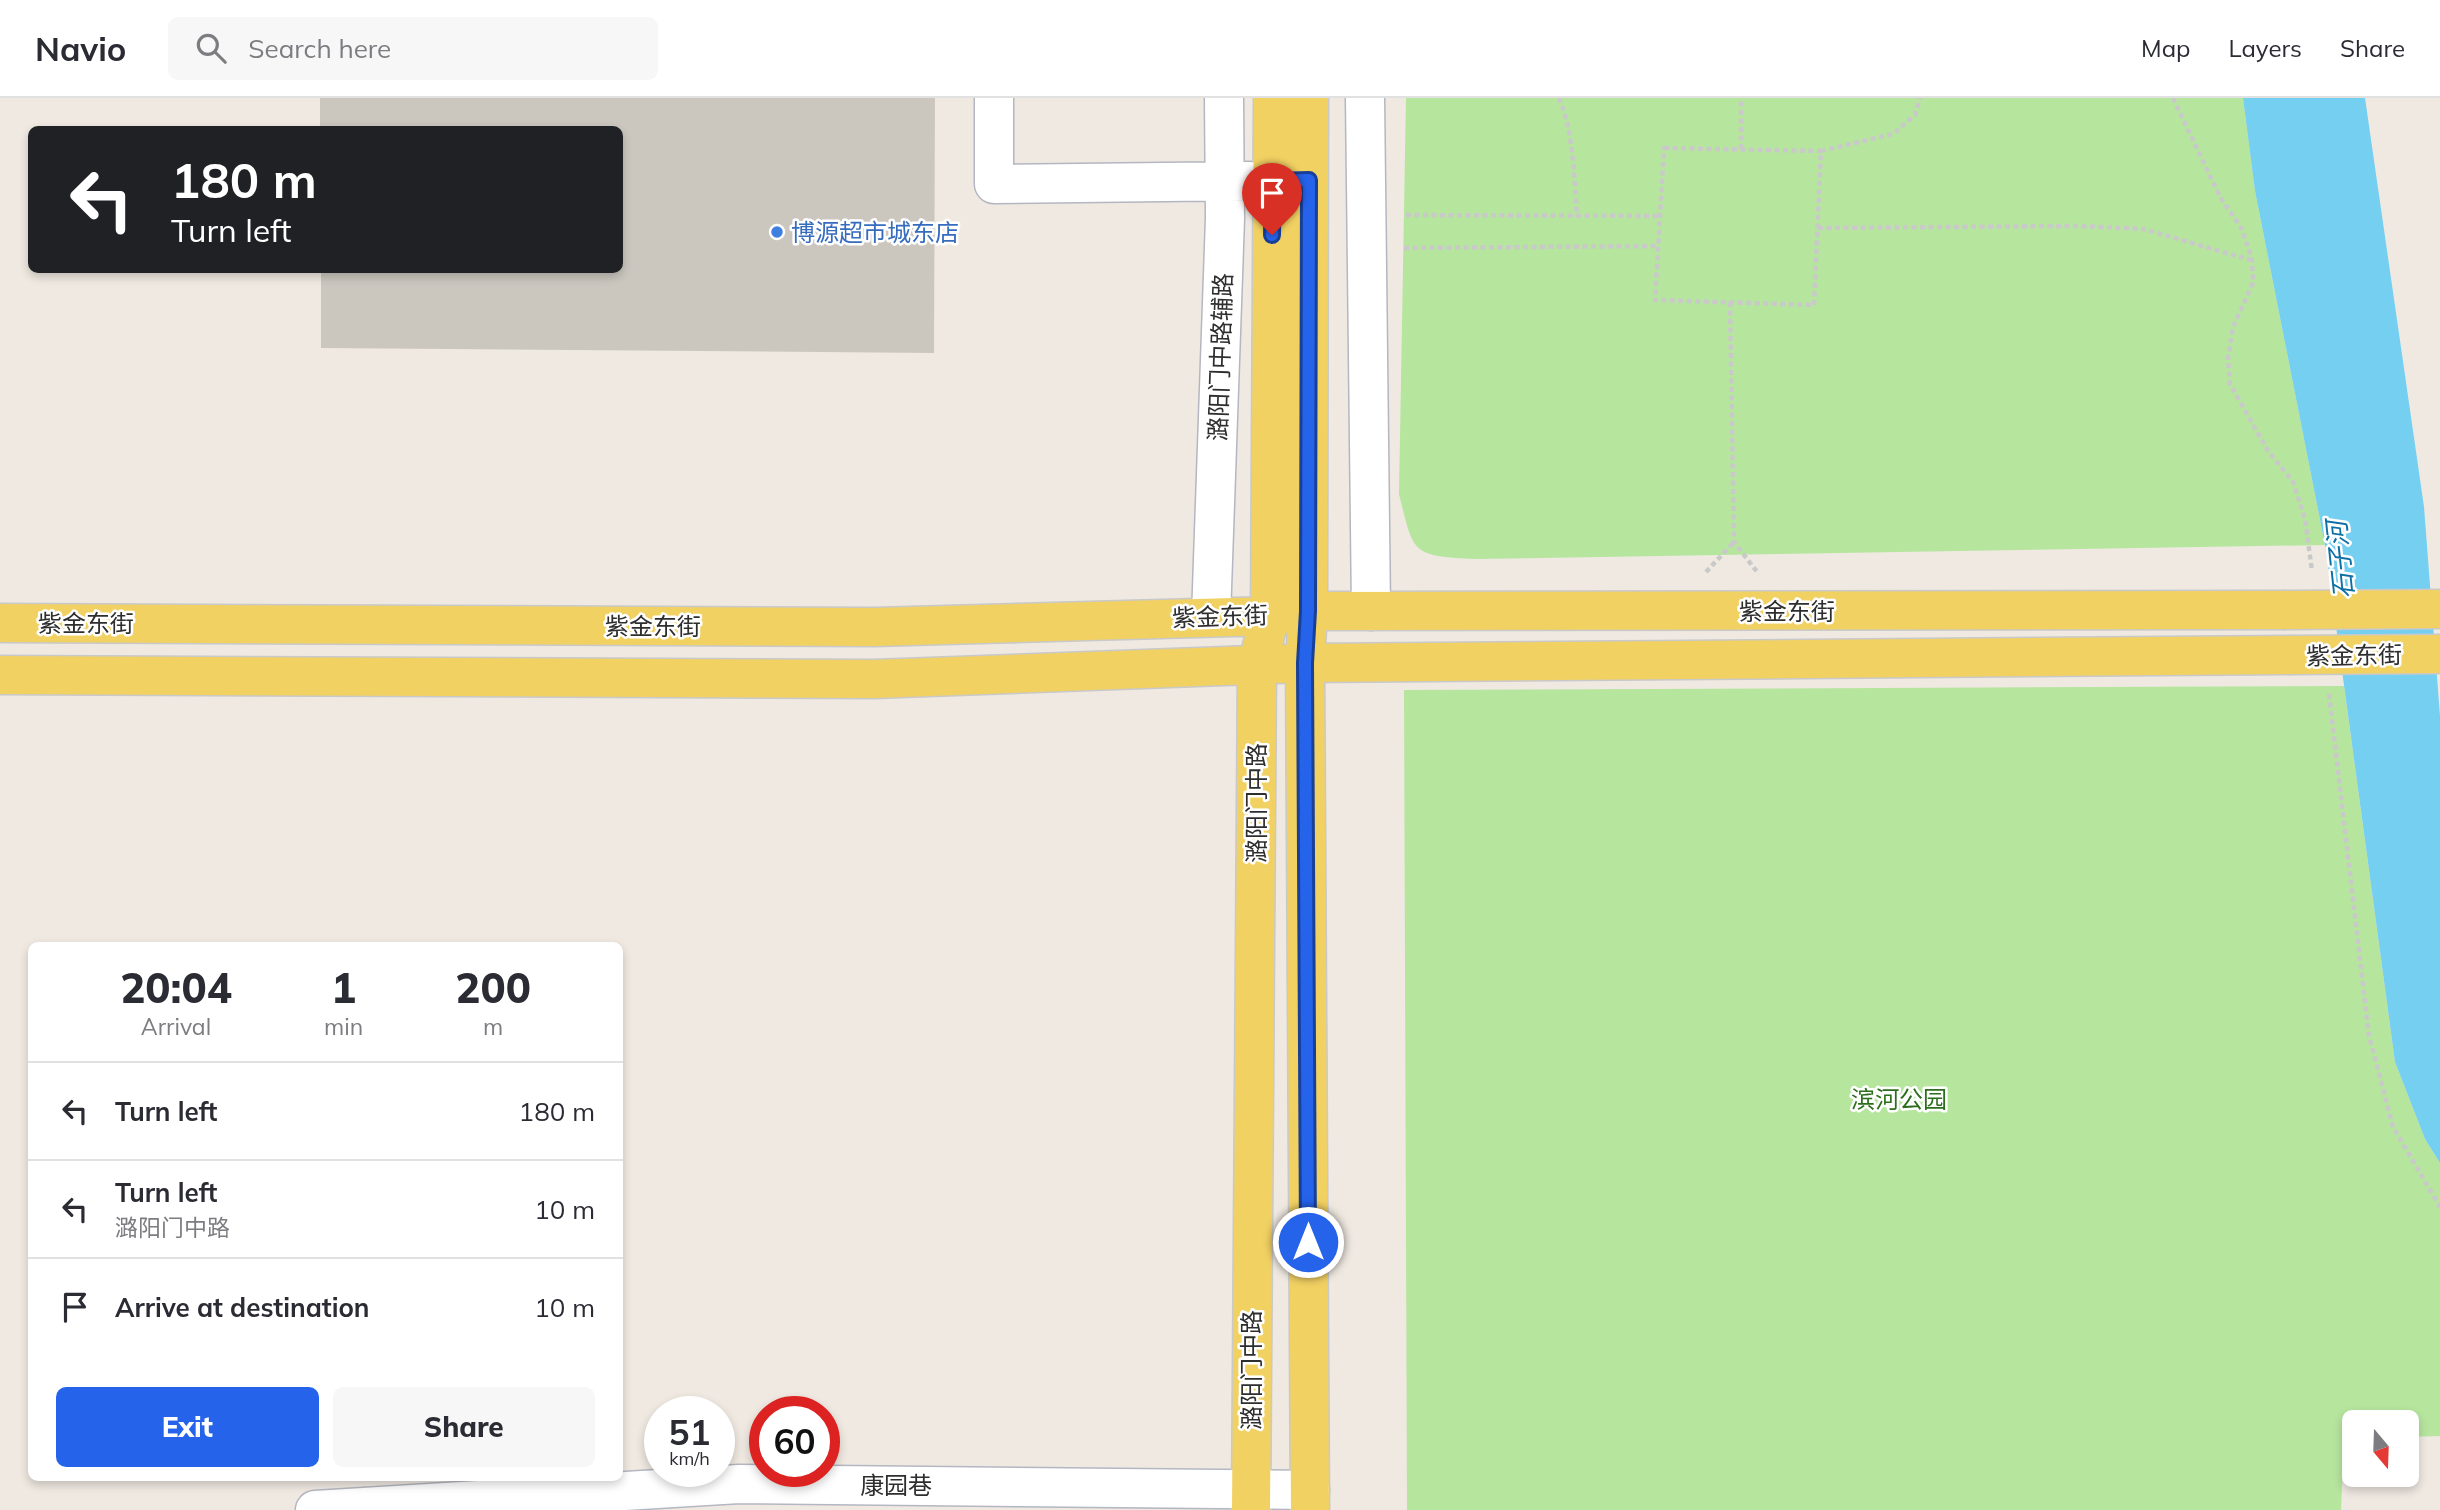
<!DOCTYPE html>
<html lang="en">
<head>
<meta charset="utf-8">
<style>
	body { margin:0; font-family:Mulish,"Noto Sans SC",sans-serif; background:#f7f7f7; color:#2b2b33; height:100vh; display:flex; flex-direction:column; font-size:26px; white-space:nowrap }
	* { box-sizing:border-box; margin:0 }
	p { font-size:23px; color:#7c7c81 }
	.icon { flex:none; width:38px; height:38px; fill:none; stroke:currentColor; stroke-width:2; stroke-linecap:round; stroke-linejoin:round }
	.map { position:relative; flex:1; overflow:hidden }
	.sheet { position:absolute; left:28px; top:844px; width:595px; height:539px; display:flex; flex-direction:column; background:#fff; border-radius:10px; box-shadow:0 4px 10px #0003 }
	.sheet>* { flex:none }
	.guide { position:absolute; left:28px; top:28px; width:595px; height:147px; border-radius:10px; box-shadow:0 4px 10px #0003; background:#202124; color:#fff; overflow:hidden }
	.needle { width:46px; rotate:161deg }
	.buttons { position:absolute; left:2342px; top:1312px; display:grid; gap:14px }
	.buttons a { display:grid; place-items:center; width:77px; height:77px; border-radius:10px; background:#fff; box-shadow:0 4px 10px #0003; font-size:35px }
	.speed { position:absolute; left:644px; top:1298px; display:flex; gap:14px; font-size:35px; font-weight:700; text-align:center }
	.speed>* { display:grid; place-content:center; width:91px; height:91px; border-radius:50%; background:#fff; box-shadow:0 4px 10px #0003; line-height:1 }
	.speed small { font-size:18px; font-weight:400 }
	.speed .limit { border:10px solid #d22; background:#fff; color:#111 }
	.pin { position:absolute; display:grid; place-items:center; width:60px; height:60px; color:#fff; margin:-72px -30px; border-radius:50% 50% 50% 0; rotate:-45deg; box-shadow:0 0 7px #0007 }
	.pin .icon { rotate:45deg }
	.me { position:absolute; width:77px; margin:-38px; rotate:0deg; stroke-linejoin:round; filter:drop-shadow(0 0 5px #0008) }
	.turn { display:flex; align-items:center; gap:24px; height:147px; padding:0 28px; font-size:32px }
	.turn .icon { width:91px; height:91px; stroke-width:2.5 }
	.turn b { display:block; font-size:49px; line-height:60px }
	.eta { display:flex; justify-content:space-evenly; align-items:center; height:119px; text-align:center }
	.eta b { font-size:42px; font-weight:800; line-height:49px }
	.button { display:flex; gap:14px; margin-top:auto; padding:14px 28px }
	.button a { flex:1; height:80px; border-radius:10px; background:#2563eb; color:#fff; font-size:28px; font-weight:800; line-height:80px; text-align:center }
	.button a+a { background:#f7f7f7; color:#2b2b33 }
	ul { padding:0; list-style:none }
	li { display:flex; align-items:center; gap:21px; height:98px; padding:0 28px; border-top:2px solid #e1e1e2 }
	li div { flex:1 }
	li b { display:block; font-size:26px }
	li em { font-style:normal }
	header { display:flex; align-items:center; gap:42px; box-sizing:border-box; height:98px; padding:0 35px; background:#fff; border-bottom:2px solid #e1e1e2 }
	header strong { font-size:33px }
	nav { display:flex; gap:38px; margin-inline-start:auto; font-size:24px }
	.search { width:490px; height:63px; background:#f7f7f7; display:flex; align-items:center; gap:18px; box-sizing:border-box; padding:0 24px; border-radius:10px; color:#7c7c81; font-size:26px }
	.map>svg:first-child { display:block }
	.green { fill:#b6e59e }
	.water { fill:#75cff0 }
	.building { fill:#cbc7bf }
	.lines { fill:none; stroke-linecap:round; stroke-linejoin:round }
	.minor-casing { stroke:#b4b7c1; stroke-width:41 }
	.major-casing { stroke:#c9c9c9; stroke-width:41 }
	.path { stroke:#c9c9c9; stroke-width:4.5; stroke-dasharray:5 3.5; stroke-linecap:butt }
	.minor { stroke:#fff; stroke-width:38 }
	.major { stroke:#f2d163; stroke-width:38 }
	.major-bridge-casing { stroke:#c9c9c9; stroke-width:41; stroke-linecap:butt }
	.major-bridge { stroke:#f2d163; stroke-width:38 }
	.route-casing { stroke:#184099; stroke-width:18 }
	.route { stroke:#2563eb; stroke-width:12 }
	.shop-dot { fill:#3f7fe0; stroke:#fff; stroke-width:2.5 }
	.labels { text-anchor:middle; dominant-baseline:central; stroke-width:5; stroke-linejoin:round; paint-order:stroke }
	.shop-label { font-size:24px; fill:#366cbe; stroke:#fff; text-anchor:start }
	.street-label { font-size:24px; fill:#2e2e2e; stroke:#fff }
	.park-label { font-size:24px; fill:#2c6e1b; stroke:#fff }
	.water-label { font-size:26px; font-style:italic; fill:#0d6fa3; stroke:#fff }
</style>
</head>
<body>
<header>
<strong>Navio</strong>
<div class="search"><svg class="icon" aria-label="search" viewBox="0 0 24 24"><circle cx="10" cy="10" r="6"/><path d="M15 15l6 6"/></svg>Search here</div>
<nav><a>Map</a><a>Layers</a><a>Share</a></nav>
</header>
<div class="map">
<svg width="2440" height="1412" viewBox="0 0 2440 1412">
	<rect width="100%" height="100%" fill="#efe9e1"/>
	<path class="green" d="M1406,0h837l12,93 70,354 -850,14c-64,-3 -61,-5 -76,-65z
		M2344,588l51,376 30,77 15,24v273l-34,1v-14h-52v16l-10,1 -3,70h-934l-3,-820z"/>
	<path class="water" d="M2243,0h122l59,409 16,209v447l-15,-24 -30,-77 -70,-517 -70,-354z"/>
	<path class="building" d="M320,0h615l-1,255 -613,-5v-78h299v-140h-300z"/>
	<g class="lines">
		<defs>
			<path id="minor" d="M994,0v86l255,-3
				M1365,0l6,513
				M1211,519l14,-399 -1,-120
				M315,1412l424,-26 571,6"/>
			<path id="major" d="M1309,0l-1,513 -3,52 5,847
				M0,525l874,4 396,-11 38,-5 975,-1
				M0,577l874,4 431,-16 984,-8
				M1251,1412l6,-844 13,-50 3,-518"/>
		</defs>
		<use href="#minor" class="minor-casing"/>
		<use href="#major" class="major-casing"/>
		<path class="path" d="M1559,0c15,36 15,79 18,118
			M2173,0l47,99 22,32 10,31 1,23 -20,44 -5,31 2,26 38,67 25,31 12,37 7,52
			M1664,50l157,3 -7,154 -159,-5z
			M1741,51v-51
			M1821,53l72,-17 22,-19 5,-17
			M1406,117l254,1
			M1818,130l260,-2 65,3 108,31
			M1404,150l255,-2
			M1730,204l4,240 24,31
			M1706,474l28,-30
			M2329,596l40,342 24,91 47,80"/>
		<use href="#minor" class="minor"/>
		<use href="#major" class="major"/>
		<defs>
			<path id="major-bridge" d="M2283,512l157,-1
				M2289,557l151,-1"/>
		</defs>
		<use href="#major-bridge" class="major-bridge-casing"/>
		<use href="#major-bridge" class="major-bridge"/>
	</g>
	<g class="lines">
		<defs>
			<path id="route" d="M1272,137l1,-54 36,-1 -1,431 -3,52 3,579"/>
		</defs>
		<use href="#route" class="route-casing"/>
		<use href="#route" class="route"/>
	</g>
	<circle class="shop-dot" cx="777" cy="134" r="7"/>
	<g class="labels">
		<g class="shop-label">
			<text x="791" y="134">博源超市城东店</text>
		</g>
		<g class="street-label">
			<text transform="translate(1220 259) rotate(-88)">潞阳门中路辅路</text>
			<text x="1787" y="513">紫金东街</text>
			<text transform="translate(1220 518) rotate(-2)">紫金东街</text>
			<text x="86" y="525">紫金东街</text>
			<text x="653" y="528">紫金东街</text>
			<text transform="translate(2354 557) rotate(-1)">紫金东街</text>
			<text transform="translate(1256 705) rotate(-90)">潞阳门中路</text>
			<text transform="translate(1251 1272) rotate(-90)">潞阳门中路</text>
			<text x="896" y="1387">康园巷</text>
		</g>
		<g class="park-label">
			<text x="1899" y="1001">滨河公园</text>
		</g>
		<g class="water-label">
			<text transform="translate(2340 462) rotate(-96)">石子河</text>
		</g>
	</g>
</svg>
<div class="buttons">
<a><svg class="needle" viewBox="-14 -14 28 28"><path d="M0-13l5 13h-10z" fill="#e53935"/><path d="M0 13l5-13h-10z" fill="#7c7c81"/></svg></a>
</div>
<div class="speed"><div>51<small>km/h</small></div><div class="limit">60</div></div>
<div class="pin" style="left:1272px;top:137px;background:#d93025"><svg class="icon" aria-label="arrive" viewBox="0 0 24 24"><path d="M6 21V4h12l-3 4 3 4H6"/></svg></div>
<svg class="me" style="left:1308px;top:1144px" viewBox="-20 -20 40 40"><circle r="17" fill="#2563eb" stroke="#fff" stroke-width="3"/><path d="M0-11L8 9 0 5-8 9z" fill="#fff"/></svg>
<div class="guide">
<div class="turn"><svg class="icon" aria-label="left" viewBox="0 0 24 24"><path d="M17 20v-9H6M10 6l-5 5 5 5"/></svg><div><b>180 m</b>Turn left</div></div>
</div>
<section class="sheet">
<div class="eta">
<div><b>20:04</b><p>Arrival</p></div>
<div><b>1</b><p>min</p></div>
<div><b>200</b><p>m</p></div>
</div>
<ul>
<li><svg class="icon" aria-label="left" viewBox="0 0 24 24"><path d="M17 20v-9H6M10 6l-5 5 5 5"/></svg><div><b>Turn left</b></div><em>180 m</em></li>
<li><svg class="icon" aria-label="left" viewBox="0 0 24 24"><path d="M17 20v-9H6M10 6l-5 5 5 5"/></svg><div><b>Turn left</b><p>潞阳门中路</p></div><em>10 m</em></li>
<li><svg class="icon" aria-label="arrive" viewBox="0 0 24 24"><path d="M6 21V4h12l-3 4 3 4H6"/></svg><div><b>Arrive at destination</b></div><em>10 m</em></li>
</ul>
<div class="button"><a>Exit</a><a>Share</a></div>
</section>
</div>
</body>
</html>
